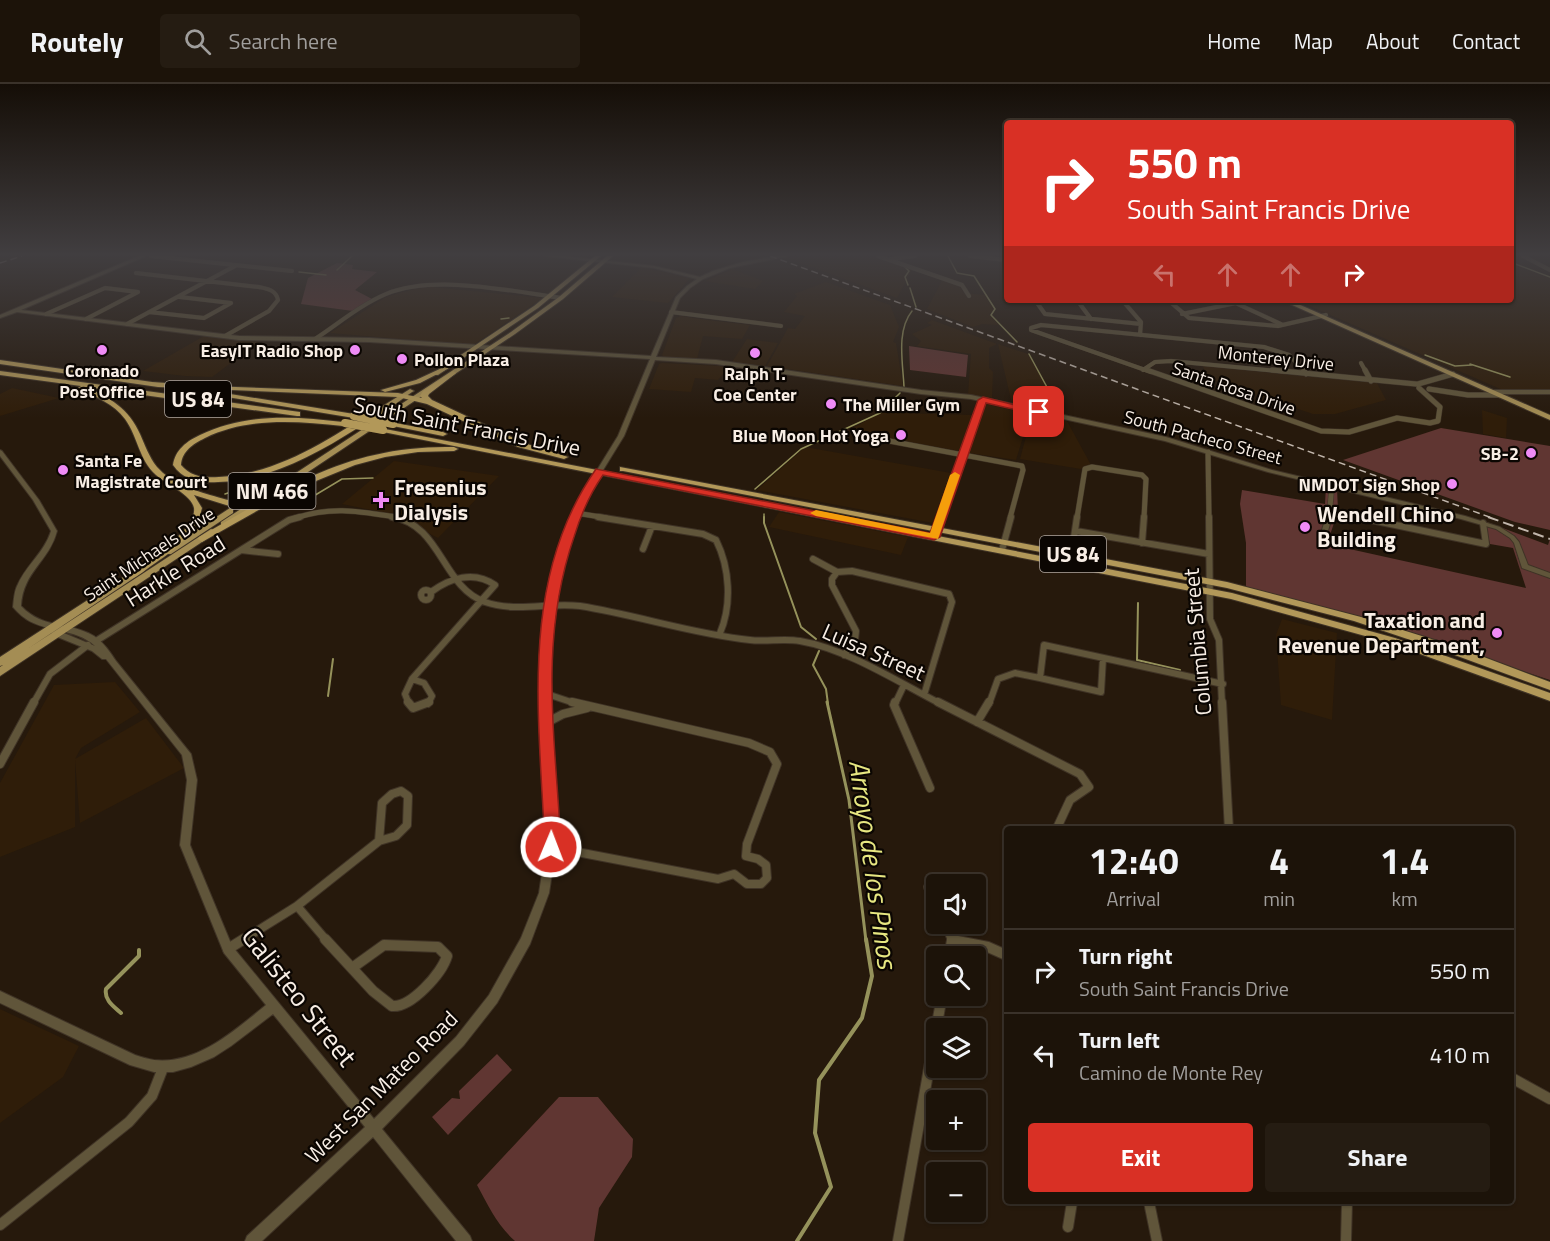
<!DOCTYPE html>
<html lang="en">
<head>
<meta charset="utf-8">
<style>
	body { margin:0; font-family:"Titillium Web",sans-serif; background:#251c12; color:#f1f3f6; height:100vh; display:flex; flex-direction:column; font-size:22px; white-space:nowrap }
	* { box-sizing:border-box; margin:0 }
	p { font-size:20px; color:#a09e9c }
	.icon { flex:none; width:33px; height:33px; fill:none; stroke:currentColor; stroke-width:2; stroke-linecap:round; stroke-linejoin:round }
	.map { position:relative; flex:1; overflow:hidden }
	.panel { position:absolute; left:1004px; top:742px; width:510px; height:378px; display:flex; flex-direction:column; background:#1c1309; border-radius:6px; box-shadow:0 2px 4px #0004,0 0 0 2px #3a322a }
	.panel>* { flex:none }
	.top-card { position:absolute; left:1004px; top:36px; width:510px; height:183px; border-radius:6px; box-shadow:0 2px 4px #0004,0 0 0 2px #3a322a; background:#d93025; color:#fff; overflow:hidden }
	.fabs { position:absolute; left:926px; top:790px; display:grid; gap:12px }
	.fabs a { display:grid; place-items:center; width:60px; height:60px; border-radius:6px; background:#1c1309; box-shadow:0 2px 4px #0004,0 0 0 2px #3a322a; font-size:30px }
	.pin { position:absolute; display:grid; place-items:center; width:51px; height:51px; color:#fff; margin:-26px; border-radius:12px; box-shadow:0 3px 9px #0006 }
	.me { position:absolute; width:66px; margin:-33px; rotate:1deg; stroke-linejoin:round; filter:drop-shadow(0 0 4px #0008) }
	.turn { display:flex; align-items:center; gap:21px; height:126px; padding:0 24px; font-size:27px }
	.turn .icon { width:78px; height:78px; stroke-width:2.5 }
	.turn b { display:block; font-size:42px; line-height:51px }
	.lanes { display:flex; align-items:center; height:57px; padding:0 24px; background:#0003; justify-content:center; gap:30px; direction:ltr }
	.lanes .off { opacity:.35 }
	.eta { display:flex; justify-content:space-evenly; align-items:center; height:102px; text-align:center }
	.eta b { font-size:36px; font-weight:700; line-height:42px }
	.button { display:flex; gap:12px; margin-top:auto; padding:12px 24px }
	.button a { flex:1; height:69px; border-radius:6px; background:#d93025; color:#fff; font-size:24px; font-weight:700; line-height:69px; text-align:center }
	.button a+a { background:#251c12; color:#f1f3f6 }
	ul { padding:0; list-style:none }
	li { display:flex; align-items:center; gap:18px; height:84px; padding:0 24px; border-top:2px solid #3a322a }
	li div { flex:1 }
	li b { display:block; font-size:22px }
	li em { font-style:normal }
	header { display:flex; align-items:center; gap:36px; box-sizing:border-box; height:84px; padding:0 30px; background:#1c1309; border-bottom:2px solid #3a322a }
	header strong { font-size:28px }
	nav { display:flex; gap:33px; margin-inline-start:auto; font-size:21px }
	.search { width:420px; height:54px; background:#251c12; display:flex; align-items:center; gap:15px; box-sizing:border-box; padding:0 21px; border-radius:6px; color:#a09e9c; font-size:22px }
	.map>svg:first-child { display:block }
	.built { fill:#2f1d09 }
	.green { fill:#603632 }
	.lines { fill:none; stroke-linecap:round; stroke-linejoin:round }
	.stream-far3 { stroke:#95925b; stroke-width:1.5 }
	.stream-far2 { stroke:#95925b; stroke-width:2 }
	.stream-far1 { stroke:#95925b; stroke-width:3 }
	.stream { stroke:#95925b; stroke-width:4 }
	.minor-far4-casing { stroke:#3f3326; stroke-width:4.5 }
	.minor-far3-casing { stroke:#3f3326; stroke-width:6 }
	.minor-far2-casing { stroke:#3f3326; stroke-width:8 }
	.minor-far1-casing { stroke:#3f3326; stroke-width:10 }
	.minor-casing { stroke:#3f3326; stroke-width:12 }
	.tertiary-casing { stroke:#3f3326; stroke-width:2 }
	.primary-casing { stroke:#3f3326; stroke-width:2 }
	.trunk-casing { stroke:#3f3326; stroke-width:2 }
	.minor-far4 { stroke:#60553a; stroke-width:4 }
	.minor-far3 { stroke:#60553a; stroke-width:5 }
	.minor-far2 { stroke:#60553a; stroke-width:6 }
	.minor-far1 { stroke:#60553a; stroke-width:8 }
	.minor { stroke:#60553a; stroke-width:10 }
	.tertiary { fill:#60553a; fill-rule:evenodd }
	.primary { fill:#a48d54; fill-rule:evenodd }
	.trunk { fill:#b29859; fill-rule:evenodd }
	.rail-far1 { stroke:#c1b6ac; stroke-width:1.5; stroke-dasharray:7 4; stroke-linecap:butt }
	.rail { stroke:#c1b6ac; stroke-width:2; stroke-dasharray:11 5; stroke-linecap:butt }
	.trunk-bridge-casing { stroke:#3f3326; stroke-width:8; stroke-linecap:butt }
	.trunk-bridge { stroke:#b29859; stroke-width:8 }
	.route { fill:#d93025; stroke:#8d1f18; stroke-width:1.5 }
	.slow { fill:#f59e0b }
	.poi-dot { fill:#ef8bf6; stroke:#0b0602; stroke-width:2 }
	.labels { text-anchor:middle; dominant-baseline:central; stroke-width:4.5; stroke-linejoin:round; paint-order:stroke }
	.far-poi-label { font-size:18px; font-weight:bold; fill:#f8eee5; stroke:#0b0602; text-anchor:end }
	.far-street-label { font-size:18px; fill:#f8eee5; stroke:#0b0602 }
	.shield { fill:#0b0602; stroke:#b1a8a1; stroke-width:1.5 }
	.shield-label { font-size:21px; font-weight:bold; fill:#f8eee5 }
	.street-label { font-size:22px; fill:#f8eee5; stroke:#0b0602 }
	.poi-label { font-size:22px; font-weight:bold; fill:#f8eee5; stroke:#0b0602; text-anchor:start }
	.near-street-label { font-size:27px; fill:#f8eee5; stroke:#0b0602 }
	.near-water-label { font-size:28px; font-style:italic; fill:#e7e781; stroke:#0b0602 }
</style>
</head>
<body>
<header>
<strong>Routely</strong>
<div class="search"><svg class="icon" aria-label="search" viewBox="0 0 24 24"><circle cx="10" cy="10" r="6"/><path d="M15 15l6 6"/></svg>Search here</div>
<nav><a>Home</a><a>Map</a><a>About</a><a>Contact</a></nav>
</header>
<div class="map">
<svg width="1550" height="1157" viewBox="0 0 1550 1157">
	<rect width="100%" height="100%" fill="#26190c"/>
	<path class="built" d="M799,172h74l39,14 -15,28 -110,-40z
		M1511,180l39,14v112l-45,1 -209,-91h214z
		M642,183l48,11 -22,25 -56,-6z
		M733,185l30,12 -8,8 -50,-8z
		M943,195l16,6 5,8 21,2 9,15 -5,4 10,11 -17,-1 -9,3 -46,-18z
		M826,198l64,23 9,22 -6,15 3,1 7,43 -136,-20 21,-38 7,1 10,-13 -21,-4 13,-16 -3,-2z
		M431,203l112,11 -70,47 -143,-12 56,-36 29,-8z
		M681,232l26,4 43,5 -8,14 -39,-3 -6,23 -33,-2 -2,-2 14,-37z
		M932,236l65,24 -8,4v20l4,4 -1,26 -24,-3 3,-41 -54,-8 4,-5 -9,-7 20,-9 -5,-2z
		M204,252l55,6 -47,35 -27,-1 -42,-5z
		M747,255l31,4 -13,23 -33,-4z
		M998,260l30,10 38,62 -54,-12z
		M662,279l58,3 8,2 -10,12 -23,-2 -4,14 -42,-3 10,-25z
		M1203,282l174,17 9,17 -51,14h-22l-106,-36z
		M12,304l47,10 -59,18v-22z
		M986,320l44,10 -14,46 -47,-7z
		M885,326l12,3 76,2 -14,36 -111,-20z
		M1482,326l25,8 -1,20 -23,-4z
		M1032,330l35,7 24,44 -10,4 -61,-10z
		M805,363l146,26 -18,50 -176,-33z
		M394,377l105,15 -61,62 -47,-24 -49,-10z
		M779,428l129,25 -7,18 -132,-28z
		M1282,535l55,14 -5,87 -51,-15 -5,-70z
		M115,598l25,30 -59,36 -6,11 71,-41 38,50 -104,55 -5,-63v67l-75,30v-74l54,-98z
		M0,925l79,37 -16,31 -63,46z"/>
	<path class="green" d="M337,179l16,2 -1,4 25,3 -22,18 17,9 -19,12 -52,-7 7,-26z
		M909,262l59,9 -2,22 -56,-7z
		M1441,344l109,18v84l-35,-8 -172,-62z
		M1326,401l11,3 1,23 -11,33 199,44 -13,-40 -23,-4 -6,-23 64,24 2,-6v141l-196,-65 -108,-28v-44l-6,-39 2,-14 83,14z
		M497,970l15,16 -64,65 -16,-18 20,-19 8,1 -1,-8z
		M559,1013h39l35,42 -1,18 -33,51 -5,33h-79c-18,-16 -26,-34 -38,-56z"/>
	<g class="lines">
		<path class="stream-far3" d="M948,172l9,17 17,3 21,33 -4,6 26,27
			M1510,178l40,15
			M905,183l4,4 -4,6 3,8
			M337,186l15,-14
			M299,188l27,3
			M910,204l6,19
			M501,235l8,-1
			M1029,270l32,59
			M1425,271l30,11 17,-1
			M1470,280l40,13
			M904,303c-1,-24 -8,-56 8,-76
			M755,405l46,-40 79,-36 20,-20
			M225,410l41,-14
			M312,413l30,-18 31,-1
			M764,430v4"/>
		<path class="stream-far2" d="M764,433v6l37,104 15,12
			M1138,519l-1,57 43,10
			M819,567l-6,14 13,24 2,15
			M328,612l5,-37"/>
		<path class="stream-far1" d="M827,618l22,98 17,141"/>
		<path class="stream" d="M121,929c-8,-7 -17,-13 -15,-24l33,-33v-6
			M797,1157l34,-54 -16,-54 4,-53 43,-62 10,-42 -6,-37"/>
		<defs>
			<path id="minor-far4" d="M151,172l141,15
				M878,172l84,29 7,11
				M970,172l36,4
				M1523,172l27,14
				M890,175l25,-3
				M136,189l123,14c9,2 17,3 19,13l-9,11 -44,25
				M1035,216l10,14 96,10
				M1077,216l14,19
				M1122,216l19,22 -1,13
				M1168,216l21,18 89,8 48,-11
				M1229,216l52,24
				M149,228l55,6 27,-15 -51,-6
				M671,228l110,14
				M46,230l59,-26 33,4 -52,27
				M1182,230l54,-11
				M127,240l108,-58
				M315,255c23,-15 45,-34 71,-45 49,-20 124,-3 175,4
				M1361,279l5,9
				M1143,286l12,-8 16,-1 117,11
				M1151,288l-120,-42v-2l10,-3 223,22 25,8 16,17"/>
			<path id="minor-far3" d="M1147,286l174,61 28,1 48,-14 33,5 8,-2 2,-14 -21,-19
				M1272,286l144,14
				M1304,286l2,4
				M1365,286l6,11
				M1418,300l35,-10
				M1429,305l39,6h31
				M884,356l138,26 1,4 -13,48
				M1208,368l1,66
				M1331,427l33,7
				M576,429l31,5
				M295,434c40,-13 67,-6 107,0
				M941,434l42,-118
				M1077,434l8,-49 7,-2 50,8 4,4 -2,39
				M1329,434l3,-33"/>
			<path id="minor-far2" d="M392,433c49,7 50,70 93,85 32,11 64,0 95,4 57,9 113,28 170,34 16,2 34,-2 50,1 47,8 98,41 141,63
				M598,433l105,17 13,6c14,28 16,65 4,93
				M1209,433l1,102 9,21 3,64
				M1357,433l129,27 -3,-21
				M1076,447l133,23
				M934,453l7,-20
				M1323,453l6,-20
				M1142,459l2,-26
				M643,465l9,-23
				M241,466l48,-30 11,-3
				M1002,466l9,-33
				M813,475l24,13
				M1070,480l7,-47
				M421 511a5 5 0 1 1 10 0a5 5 0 1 1-10 0Z
				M96,557l145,-91 37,4
				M844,571l11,-15 1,-9 -24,-46v-6l5,-7 15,-1 97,23 3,8 -28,93
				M1040,594l61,14 2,-34
				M412,595l12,4 8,13 -4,8
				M412,595l83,-94c-21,-15 -45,-7 -64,7
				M544,609l33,11
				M33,620l17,-30 38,-29
				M409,620l-4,-10 7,-15
				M895,620l9,-19
				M989,620l9,-25 17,-6 25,5 4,-33 179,39"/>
			<path id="minor-far1" d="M408,618l5,6 16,-6
				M895,618l-1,3 36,83
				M938,618l142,72 9,13 -19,13 -14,30
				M1222,618l7,128
				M977,638l12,-20
				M546,639l17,-9 24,-6
				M0,680l34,-62
				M401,707l7,5 -1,29 -11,11 -17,5 3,-38 10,-9z
				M551,763l167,32 16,-5 13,10h14l6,-6 -1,-13 -8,-6 -12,-3 1,-12 30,-80 -7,-12 -21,-9 -177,-41
				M928,803l8,17
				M297,822l30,35
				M945,840l7,16
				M952,856l3,1
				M241,857l56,-35 82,-65"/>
			<path id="minor" d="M325,855l48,52 19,15c19,2 50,-33 55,-50l-9,-9 -54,-2 -32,23
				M952,856l36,7 18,8
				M228,865l16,-10
				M949,873l3,-17
				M1510,993l40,22
				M1149,1118l8,39
				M0,1141l129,-103 23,-26 11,-28
				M1068,1143l4,-25
				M898,1157l44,-245
				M1346,1157l1,-39"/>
			<path id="tertiary" d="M139,172h7l-125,54 218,26 130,2 282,18 25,-59 11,-11 10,-7 -43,-11 -109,-12h18l91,10 46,11 13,-6 30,-9 33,-6h13l-59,12 -27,11 -13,9 -10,10 -24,59 60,3 205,30 50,5 195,42 106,33 193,46 35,11 14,9 5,6 9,23 22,8v5l-28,-10 -8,-25 -4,-5 -14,-9 -35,-10 -193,-47 -103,-31 -194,-42 -50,-5 -205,-30 -61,-4 -31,76 -40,65 -26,81 -5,25 -6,64 10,158 -1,18 -7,46 -19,51 -33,59 -33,42 -82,84 88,107 2,5h-16l-83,-104 -111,104h-17l2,-5 118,-109 -92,-113 -42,32 -17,11 -23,10 -18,5h-19l-24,-7 -130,-62v-12l135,64c6,2 13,4 19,5 43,5 81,-30 112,-55l-42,-52 -44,-108 7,-65 -5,-25 -76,-96h-4l-10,-8 -37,-15 -4,-4v-3c-17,-5 -26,-8 -38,-22 1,-8 1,-16 5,-23 9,-20 26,-31 33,-53l-18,-31 -33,-44v-6l2,1 37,49 18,31c-8,31 -34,40 -36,75 23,24 48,15 73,30 10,7 16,16 22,25l75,93 6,26 -7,65 42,101 142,173 82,-82 33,-42 32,-57 18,-45 7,-46 1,-18 -8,-158 6,-64 5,-25 28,-81 40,-65 32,-77 -281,-17 -130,-2 -222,-28 -17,6v-3zM59,547c14,2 26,6 36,15z
				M1550,306v4h-58l-3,-2 3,-2z"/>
			<path id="primary" d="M595,172h6l-63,52 -100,67h-4v-2l100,-67z
				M607,172h6l-50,43 -48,35 -288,192h-6v-4l290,-190 48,-35z
				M1281,216h8l261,115v5z
				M410,305l4,2 -2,1 -36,26h-6v-4z
				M230,424l3,1v4l-62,41h-6l-2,-2z
				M211,445l3,1v4l-214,142v-9l3,-2 -3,1v-9l137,-89h6l2,2 -2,2 -114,76z"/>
			<path id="trunk" d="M0,276l152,22 56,4 190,7 24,5 -2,-2 3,-5 30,-20 3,2 -1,1 -26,20 -1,2 4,4 92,43 44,14 -4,2 -46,-12 -91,-43 -29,-7 -240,-10 -158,-23z
				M444,283l5,1 -29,15 -35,9 -4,-2 35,-10z
				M0,287l300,41v4h-3l-212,-29c25,10 44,22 55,47 5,11 9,23 17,33 14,16 33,22 53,28 19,5 25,9 45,4l4,3c40,-21 81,-41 125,-49 23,-5 47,-6 70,-6l4,2 -4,2 -36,1 -33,5 -30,8 -61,25 -92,52 -4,-3 1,-2 56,-32 -16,4 -45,-14 8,13c-6,27 -29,43 -51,58 -7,5 -13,10 -20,13l-3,-1 -2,-2 2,-2c16,-12 69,-43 66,-66 -2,-13 -29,-25 -38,-33 -17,-15 -18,-38 -31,-56 -11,-15 -29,-22 -45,-30l-2,-1 3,-2 -81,-11z
				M224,309l130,21 4,2 -4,2 -127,-21h-3z
				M380,323l7,2c-9,8 -21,14 -31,20 -43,27 -87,51 -138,53 -18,1 -34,-1 -45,-17 2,-15 14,-24 27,-30 45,-22 94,-19 143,-13l4,2 -4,2c-47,-5 -95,-9 -138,12 -12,6 -23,13 -24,27 10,12 23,13 38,12 60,-3 112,-39 161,-70z
				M390,338l53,10 4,2 -4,2 -50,-10h-3z
				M380,344l852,165 163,45 155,55v8l-163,-59 -156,-43 -848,-167 -4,-2z
				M620,383l607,115 134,35 99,31 90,34v8l-98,-36 -98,-33 -127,-33 -604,-117h-3z"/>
		</defs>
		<use href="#minor-far4" class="minor-far4-casing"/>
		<use href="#minor-far3" class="minor-far3-casing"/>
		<use href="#minor-far2" class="minor-far2-casing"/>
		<use href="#minor-far1" class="minor-far1-casing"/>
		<use href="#minor" class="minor-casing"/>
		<use href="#tertiary" class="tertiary-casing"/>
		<use href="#primary" class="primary-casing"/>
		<use href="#trunk" class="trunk-casing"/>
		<use href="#minor-far4" class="minor-far4"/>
		<use href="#minor-far3" class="minor-far3"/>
		<use href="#minor-far2" class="minor-far2"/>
		<use href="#minor-far1" class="minor-far1"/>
		<use href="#minor" class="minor"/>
		<use href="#tertiary" class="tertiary"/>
		<use href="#primary" class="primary"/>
		<use href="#trunk" class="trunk"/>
		<path class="rail-far1" d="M770,172l722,262
			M0,179l22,-7"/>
		<path class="rail" d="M1488,433l62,22"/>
		<defs>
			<path id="trunk-bridge" d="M354,332l39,8
				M345,339l38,7"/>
		</defs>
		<use href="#trunk-bridge" class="trunk-bridge-casing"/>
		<use href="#trunk-bridge" class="trunk-bridge"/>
	</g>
	<linearGradient id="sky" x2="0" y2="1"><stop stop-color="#150e07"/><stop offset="0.51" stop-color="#413e40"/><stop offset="1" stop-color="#413e40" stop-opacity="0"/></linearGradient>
	<rect width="1550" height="334" fill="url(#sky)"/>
	<path class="route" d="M983,313l61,15 -5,3 -53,-12 -46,134 -6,3 -331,-65c-14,20 -22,39 -29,62 -34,99 -20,191 -14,292l-3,23 -6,2 -6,-2 -3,-5 2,-18c-6,-122 -23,-253 52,-360l334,64 48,-133z"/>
	<path class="slow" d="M955,388l5,3 -22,64 -122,-23 -6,-3 6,-3 114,23 20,-58z"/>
	<g class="poi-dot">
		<circle cx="102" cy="266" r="6"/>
		<circle cx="355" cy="266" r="6"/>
		<circle cx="755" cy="269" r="6"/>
		<circle cx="402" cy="275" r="6"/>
		<circle cx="831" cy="320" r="6"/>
		<circle cx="901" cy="351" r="6"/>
		<circle cx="1531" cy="369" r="6"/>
		<circle cx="63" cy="386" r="6"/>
		<circle cx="1452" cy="400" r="6"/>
		<path d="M378 407h6v6h6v6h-6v6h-6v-6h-6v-6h6z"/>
		<circle cx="1305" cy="443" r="6"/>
		<circle cx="1497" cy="549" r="6"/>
	</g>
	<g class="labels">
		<g class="far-poi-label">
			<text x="343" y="266">EasyIT Radio Shop</text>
			<text x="414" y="275" text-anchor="start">Pollon Plaza</text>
			<text x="102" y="286" text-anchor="middle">Coronado<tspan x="102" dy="21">Post Office</tspan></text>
			<text x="755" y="289" text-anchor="middle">Ralph T.<tspan x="755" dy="21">Coe Center</tspan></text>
			<text x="843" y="320" text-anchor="start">The Miller Gym</text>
			<text x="889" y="351">Blue Moon Hot Yoga</text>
			<text x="1519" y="369">SB-2</text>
			<text x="75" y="376" text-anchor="start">Santa Fe<tspan x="75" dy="21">Magistrate Court</tspan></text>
			<text x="1440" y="400">NMDOT Sign Shop</text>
		</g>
		<g class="far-street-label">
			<text transform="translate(1276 274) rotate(6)">Monterey Drive</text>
			<text transform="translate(1234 304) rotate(19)">Santa Rosa Drive</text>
			<text transform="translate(1203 353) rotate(15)">South Pacheco Street</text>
			<text transform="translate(149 470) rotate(-34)">Saint Michaels Drive</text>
		</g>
		<g class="shield">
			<rect x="165" y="297" width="66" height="36" rx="4.5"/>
			<rect x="228.5" y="389" width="87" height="36" rx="4.5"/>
			<rect x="1040" y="452" width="66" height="36" rx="4.5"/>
		</g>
		<g class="shield-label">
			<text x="198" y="315">US 84</text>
			<text x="272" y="407">NM 466</text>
			<text x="1073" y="470">US 84</text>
		</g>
		<g class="street-label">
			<text transform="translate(467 342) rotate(11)">South Saint Francis Drive</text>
			<text transform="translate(175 487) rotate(-32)">Harkle Road</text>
			<text transform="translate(1197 558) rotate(-95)">Columbia Street</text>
			<text transform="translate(874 568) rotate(24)">Luisa Street</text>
			<text transform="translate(381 1003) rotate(-45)">West San Mateo Road</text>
		</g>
		<g class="poi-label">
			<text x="394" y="403">Fresenius<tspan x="394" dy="25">Dialysis</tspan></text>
			<text x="1317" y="430">Wendell Chino<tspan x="1317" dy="25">Building</tspan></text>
			<text x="1485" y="536" text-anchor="end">Taxation and<tspan x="1485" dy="25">Revenue Department,</tspan></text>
		</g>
		<g class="near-street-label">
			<text transform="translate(300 912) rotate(52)">Galisteo Street</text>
		</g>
		<g class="near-water-label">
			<text transform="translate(874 780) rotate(82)">Arroyo de los Pinos</text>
		</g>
	</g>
</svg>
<div class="fabs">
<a><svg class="icon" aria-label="sound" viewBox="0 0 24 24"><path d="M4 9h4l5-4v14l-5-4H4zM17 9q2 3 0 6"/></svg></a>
<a><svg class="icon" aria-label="search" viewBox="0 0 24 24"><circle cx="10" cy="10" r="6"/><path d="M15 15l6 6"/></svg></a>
<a><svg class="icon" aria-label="layers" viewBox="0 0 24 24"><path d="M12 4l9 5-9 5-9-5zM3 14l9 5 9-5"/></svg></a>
<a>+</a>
<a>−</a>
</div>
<div class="pin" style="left:1039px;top:328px;background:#d93025"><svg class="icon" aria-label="arrive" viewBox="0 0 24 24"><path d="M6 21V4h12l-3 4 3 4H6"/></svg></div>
<svg class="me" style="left:551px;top:763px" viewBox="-20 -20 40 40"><circle r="17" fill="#d93025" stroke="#fff" stroke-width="3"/><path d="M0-11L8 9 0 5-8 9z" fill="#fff"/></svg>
<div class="top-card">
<div class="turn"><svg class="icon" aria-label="right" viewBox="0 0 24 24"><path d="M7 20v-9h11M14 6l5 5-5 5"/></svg><div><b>550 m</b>South Saint Francis Drive</div></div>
<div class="lanes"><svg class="icon off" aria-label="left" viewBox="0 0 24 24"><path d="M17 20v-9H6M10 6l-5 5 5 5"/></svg><svg class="icon off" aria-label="ahead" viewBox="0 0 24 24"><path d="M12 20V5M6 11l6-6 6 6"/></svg><svg class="icon off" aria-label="ahead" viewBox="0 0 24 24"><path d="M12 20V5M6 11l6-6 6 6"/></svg><svg class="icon" aria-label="right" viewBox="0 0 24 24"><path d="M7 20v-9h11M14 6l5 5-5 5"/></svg></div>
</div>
<section class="panel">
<div class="eta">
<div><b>12:40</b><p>Arrival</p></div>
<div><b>4</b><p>min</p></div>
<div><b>1.4</b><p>km</p></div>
</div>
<ul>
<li><svg class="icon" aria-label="right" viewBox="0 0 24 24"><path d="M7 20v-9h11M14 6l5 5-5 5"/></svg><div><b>Turn right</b><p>South Saint Francis Drive</p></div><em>550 m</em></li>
<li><svg class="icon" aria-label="left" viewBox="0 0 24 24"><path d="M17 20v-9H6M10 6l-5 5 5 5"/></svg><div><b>Turn left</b><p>Camino de Monte Rey</p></div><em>410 m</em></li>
</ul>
<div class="button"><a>Exit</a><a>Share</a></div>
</section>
</div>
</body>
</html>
